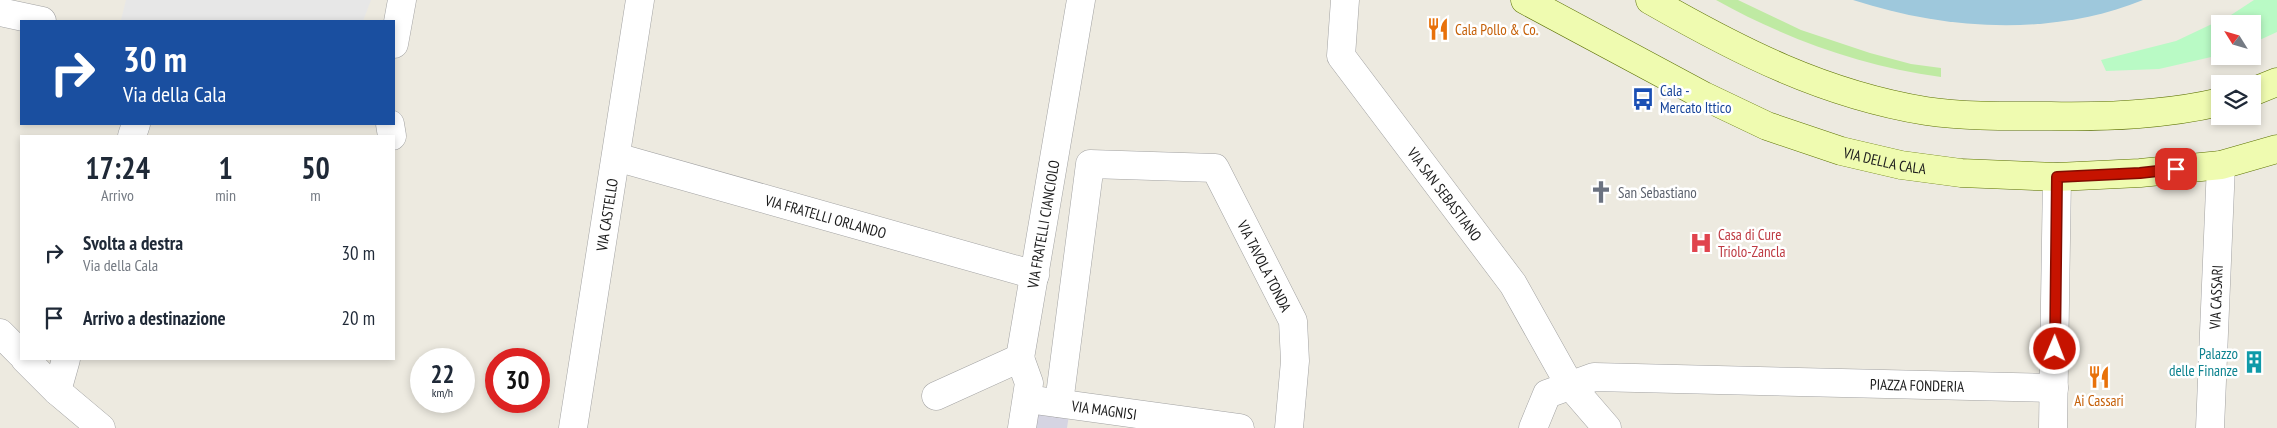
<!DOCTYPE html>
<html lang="it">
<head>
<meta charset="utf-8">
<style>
	body { margin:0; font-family:"PT Sans Narrow",sans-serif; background:#f2f2f3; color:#1f2937; height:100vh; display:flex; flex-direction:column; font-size:19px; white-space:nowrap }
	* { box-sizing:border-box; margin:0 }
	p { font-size:16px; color:#747a83 }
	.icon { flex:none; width:28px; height:28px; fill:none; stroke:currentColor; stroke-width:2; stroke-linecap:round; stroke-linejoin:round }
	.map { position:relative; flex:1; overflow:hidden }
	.drawer { position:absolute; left:20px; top:135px; width:375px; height:225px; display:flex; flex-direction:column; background:#fff; border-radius:0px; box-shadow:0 2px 8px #0003 }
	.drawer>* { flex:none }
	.hud { position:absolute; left:20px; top:20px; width:375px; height:105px; border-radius:0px; box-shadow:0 2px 8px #0003; background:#1a4fa0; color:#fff; overflow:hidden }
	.needle { width:32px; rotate:307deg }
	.fabs { position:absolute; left:2211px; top:15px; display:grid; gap:10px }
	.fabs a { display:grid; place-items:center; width:50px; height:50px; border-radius:0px; background:#fff; box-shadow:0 2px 8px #0003; font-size:25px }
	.speed { position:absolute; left:410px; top:348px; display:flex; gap:10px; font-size:25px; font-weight:700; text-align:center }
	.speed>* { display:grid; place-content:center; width:65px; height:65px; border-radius:50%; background:#fff; box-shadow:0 2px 8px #0003; line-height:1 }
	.speed small { font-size:12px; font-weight:400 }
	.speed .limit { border:8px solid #d22; background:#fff; color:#111 }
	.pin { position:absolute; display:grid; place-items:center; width:42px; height:42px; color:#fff; margin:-21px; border-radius:10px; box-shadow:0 2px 8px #0006 }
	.me { position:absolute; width:55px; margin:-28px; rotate:1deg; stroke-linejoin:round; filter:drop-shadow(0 0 4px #0008) }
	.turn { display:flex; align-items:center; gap:18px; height:105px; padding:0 20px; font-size:22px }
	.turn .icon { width:65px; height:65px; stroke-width:2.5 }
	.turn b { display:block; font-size:35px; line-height:42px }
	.eta { display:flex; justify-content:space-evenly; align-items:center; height:85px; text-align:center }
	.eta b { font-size:30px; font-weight:700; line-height:35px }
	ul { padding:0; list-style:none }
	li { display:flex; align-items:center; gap:15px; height:65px; padding:0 20px }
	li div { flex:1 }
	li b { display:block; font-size:19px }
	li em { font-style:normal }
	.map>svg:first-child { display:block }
	.grass { fill:#bfeaa3 }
	.park { fill:#b9fac5 }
	.parking { fill:#e7e7e7 }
	.plaza { fill:#d5d4e2 }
	.water { fill:#9ec8dc }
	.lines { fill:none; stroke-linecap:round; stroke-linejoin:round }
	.street-casing { stroke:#a2a2a2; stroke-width:29 }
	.secondary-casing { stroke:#5b7102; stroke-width:29 }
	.street { stroke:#fff; stroke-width:28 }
	.secondary { stroke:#effbb0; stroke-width:28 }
	.route-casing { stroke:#810c00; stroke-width:12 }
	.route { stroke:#c61300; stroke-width:9 }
	.labels { text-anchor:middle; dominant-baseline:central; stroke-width:5; stroke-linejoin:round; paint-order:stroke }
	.food-label { font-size:15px; fill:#c56008; stroke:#fff; text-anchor:start }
	.transit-label { font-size:15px; fill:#164399; stroke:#fff; text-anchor:start }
	.street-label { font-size:15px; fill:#1b1b1b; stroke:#fff }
	.worship-label { font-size:15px; fill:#5b616d; stroke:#fff; text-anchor:start }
	.health-label { font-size:15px; fill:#be3a42; stroke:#fff; text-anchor:start }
	.culture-label { font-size:15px; fill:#0d838f; stroke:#fff; text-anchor:end }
</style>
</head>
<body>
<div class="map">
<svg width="2277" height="428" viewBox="0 0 2277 428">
	<rect width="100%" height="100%" fill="#edeae0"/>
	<path class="grass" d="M1716,0h22l63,30 69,23 41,11 30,4v9c-80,-11 -155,-38 -225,-77z"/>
	<path class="park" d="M2254,0h23v32l-24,11 -1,-19h-32v31l-61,14 -53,2 -5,-11 75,-19 55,-26z"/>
	<path class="parking" d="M126,0h245l-8,21h-237l-5,-1z"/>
	<path class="plaza" d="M1028,391l44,4 -5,33h-45z"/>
	<path class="water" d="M1853,0h290c-91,37 -198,30 -290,0z"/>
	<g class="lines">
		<defs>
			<g id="street">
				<path id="s1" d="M1345,0l-4,56 172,228 56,100 38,44"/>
				<path d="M0,12l42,9"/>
				<path d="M394,44l8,-44"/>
				<path d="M390,124l2,12"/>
				<path d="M132,136l4,-12"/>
				<path id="s2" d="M616,157l419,118"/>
				<path d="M0,333l21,21"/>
				<path id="s3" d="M1020,358l61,-358"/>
				<path d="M1020,358l9,25 -7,45"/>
				<path d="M25,359l32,32 44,37"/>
				<path d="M57,391l9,-32"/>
				<path d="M936,396l84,-38"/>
				<path id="s4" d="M1027,399l213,29"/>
				<path id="s5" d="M1059,403l31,-239 125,4 78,153 2,40 -6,67"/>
				<path id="s6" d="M573,428l67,-428"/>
				<path id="s7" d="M1533,428l14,-34 47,-17 460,11"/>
				<path d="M2053,428l4,-251"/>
				<path id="s8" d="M2210,428l11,-263"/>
			</g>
			<g id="secondary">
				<path id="s9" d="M1525,0l179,96 63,30 74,25 60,14 60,8 96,4 83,-4 81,-8 56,-16"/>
				<path d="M1650,0c89,51 173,94 276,111 41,6 83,5 125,5 57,1 114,-1 169,-14"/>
				<path d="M2252,92l25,-10"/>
			</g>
		</defs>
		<use href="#street" class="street-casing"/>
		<use href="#secondary" class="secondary-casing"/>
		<use href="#street" class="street"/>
		<use href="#secondary" class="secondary"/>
	</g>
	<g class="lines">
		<defs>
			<path id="route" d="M2055,349l2,-172 83,-4 36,-4"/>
		</defs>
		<use href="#route" class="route-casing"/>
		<use href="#route" class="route"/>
	</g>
	<defs>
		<symbol id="restaurant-bare" viewBox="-9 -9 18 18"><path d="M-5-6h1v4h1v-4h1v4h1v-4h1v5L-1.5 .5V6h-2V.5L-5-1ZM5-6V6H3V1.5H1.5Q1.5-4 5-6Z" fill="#e8710a" stroke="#fff" stroke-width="2.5" paint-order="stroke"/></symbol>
		<symbol id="bus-bare" viewBox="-9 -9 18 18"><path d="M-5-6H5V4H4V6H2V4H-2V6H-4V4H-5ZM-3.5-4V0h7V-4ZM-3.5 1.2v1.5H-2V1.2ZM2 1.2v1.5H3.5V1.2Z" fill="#1a4fb4" stroke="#fff" stroke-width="2.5" paint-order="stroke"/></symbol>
		<symbol id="church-bare" viewBox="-9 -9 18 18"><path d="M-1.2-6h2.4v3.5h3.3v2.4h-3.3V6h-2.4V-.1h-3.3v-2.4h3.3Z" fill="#6b7280" stroke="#fff" stroke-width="2.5" paint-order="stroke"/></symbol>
		<symbol id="hospital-bare" viewBox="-9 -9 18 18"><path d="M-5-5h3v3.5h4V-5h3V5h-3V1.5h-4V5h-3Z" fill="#e0444e" stroke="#fff" stroke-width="2.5" paint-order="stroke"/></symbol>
		<symbol id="building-bare" viewBox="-9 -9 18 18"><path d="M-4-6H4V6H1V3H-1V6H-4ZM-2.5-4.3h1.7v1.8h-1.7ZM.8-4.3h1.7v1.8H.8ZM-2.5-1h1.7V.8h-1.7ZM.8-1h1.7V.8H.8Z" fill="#0f9aa8" stroke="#fff" stroke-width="2.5" paint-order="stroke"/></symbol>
	</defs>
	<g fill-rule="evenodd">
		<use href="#restaurant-bare" x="1422" y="13" width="32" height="32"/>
		<use href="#bus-bare" x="1627" y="83" width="32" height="32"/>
		<use href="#church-bare" x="1585" y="176" width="32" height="32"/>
		<use href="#hospital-bare" x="1685" y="227" width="32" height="32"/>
		<use href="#building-bare" x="2238" y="346" width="32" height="32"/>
		<use href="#restaurant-bare" x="2083" y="361" width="32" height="32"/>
	</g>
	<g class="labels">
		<g class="food-label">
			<text x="1455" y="29">Cala Pollo &amp; Co.</text>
			<text x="2099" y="400" text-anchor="middle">Ai Cassari</text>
		</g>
		<g class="transit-label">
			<text x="1660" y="90">Cala -<tspan x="1660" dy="17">Mercato Ittico</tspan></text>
		</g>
		<g class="street-label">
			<text stroke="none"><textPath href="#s9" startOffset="396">VIA DELLA CALA</textPath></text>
			<text stroke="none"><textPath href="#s1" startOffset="229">VIA SAN SEBASTIANO</textPath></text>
			<text stroke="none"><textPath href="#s6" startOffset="216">VIA CASTELLO</textPath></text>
			<text stroke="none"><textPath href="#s2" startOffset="218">VIA FRATELLI ORLANDO</textPath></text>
			<text stroke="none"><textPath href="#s3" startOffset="136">VIA FRATELLI CIANCIOLO</textPath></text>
			<text stroke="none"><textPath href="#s5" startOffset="476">VIA TAVOLA TONDA</textPath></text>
			<text stroke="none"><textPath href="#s8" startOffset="131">VIA CASSARI</textPath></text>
			<text stroke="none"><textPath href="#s7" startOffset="410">PIAZZA FONDERIA</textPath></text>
			<text stroke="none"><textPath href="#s4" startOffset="78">VIA MAGNISI</textPath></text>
		</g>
		<g class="worship-label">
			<text x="1618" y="192">San Sebastiano</text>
		</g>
		<g class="health-label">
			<text x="1718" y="234">Casa di Cure<tspan x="1718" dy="17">Triolo-Zancla</tspan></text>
		</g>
		<g class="culture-label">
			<text x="2238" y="353">Palazzo<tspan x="2238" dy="17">delle Finanze</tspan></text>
		</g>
	</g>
</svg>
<div class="fabs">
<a><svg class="needle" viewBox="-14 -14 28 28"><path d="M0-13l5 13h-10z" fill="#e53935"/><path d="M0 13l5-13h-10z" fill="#747a83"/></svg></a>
<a><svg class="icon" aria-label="layers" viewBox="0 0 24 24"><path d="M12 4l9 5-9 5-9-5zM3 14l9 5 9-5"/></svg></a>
</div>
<div class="speed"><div>22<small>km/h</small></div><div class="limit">30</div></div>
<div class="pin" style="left:2176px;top:169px;background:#d93025"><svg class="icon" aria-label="arrive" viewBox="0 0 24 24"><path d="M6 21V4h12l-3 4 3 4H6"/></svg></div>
<svg class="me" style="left:2055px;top:349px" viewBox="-20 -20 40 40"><circle r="17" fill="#c61300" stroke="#fff" stroke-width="3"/><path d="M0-11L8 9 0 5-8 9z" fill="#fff"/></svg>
<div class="hud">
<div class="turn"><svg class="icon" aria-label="right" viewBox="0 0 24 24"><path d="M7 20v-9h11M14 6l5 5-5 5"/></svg><div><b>30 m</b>Via della Cala</div></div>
</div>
<section class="drawer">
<div class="eta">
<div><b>17:24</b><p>Arrivo</p></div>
<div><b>1</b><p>min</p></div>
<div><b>50</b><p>m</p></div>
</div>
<ul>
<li><svg class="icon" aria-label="right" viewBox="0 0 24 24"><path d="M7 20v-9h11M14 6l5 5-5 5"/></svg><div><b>Svolta a destra</b><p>Via della Cala</p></div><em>30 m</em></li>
<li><svg class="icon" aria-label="arrive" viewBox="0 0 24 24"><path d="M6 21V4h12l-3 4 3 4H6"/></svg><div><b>Arrivo a destinazione</b></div><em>20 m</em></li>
</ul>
</section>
</div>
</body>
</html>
